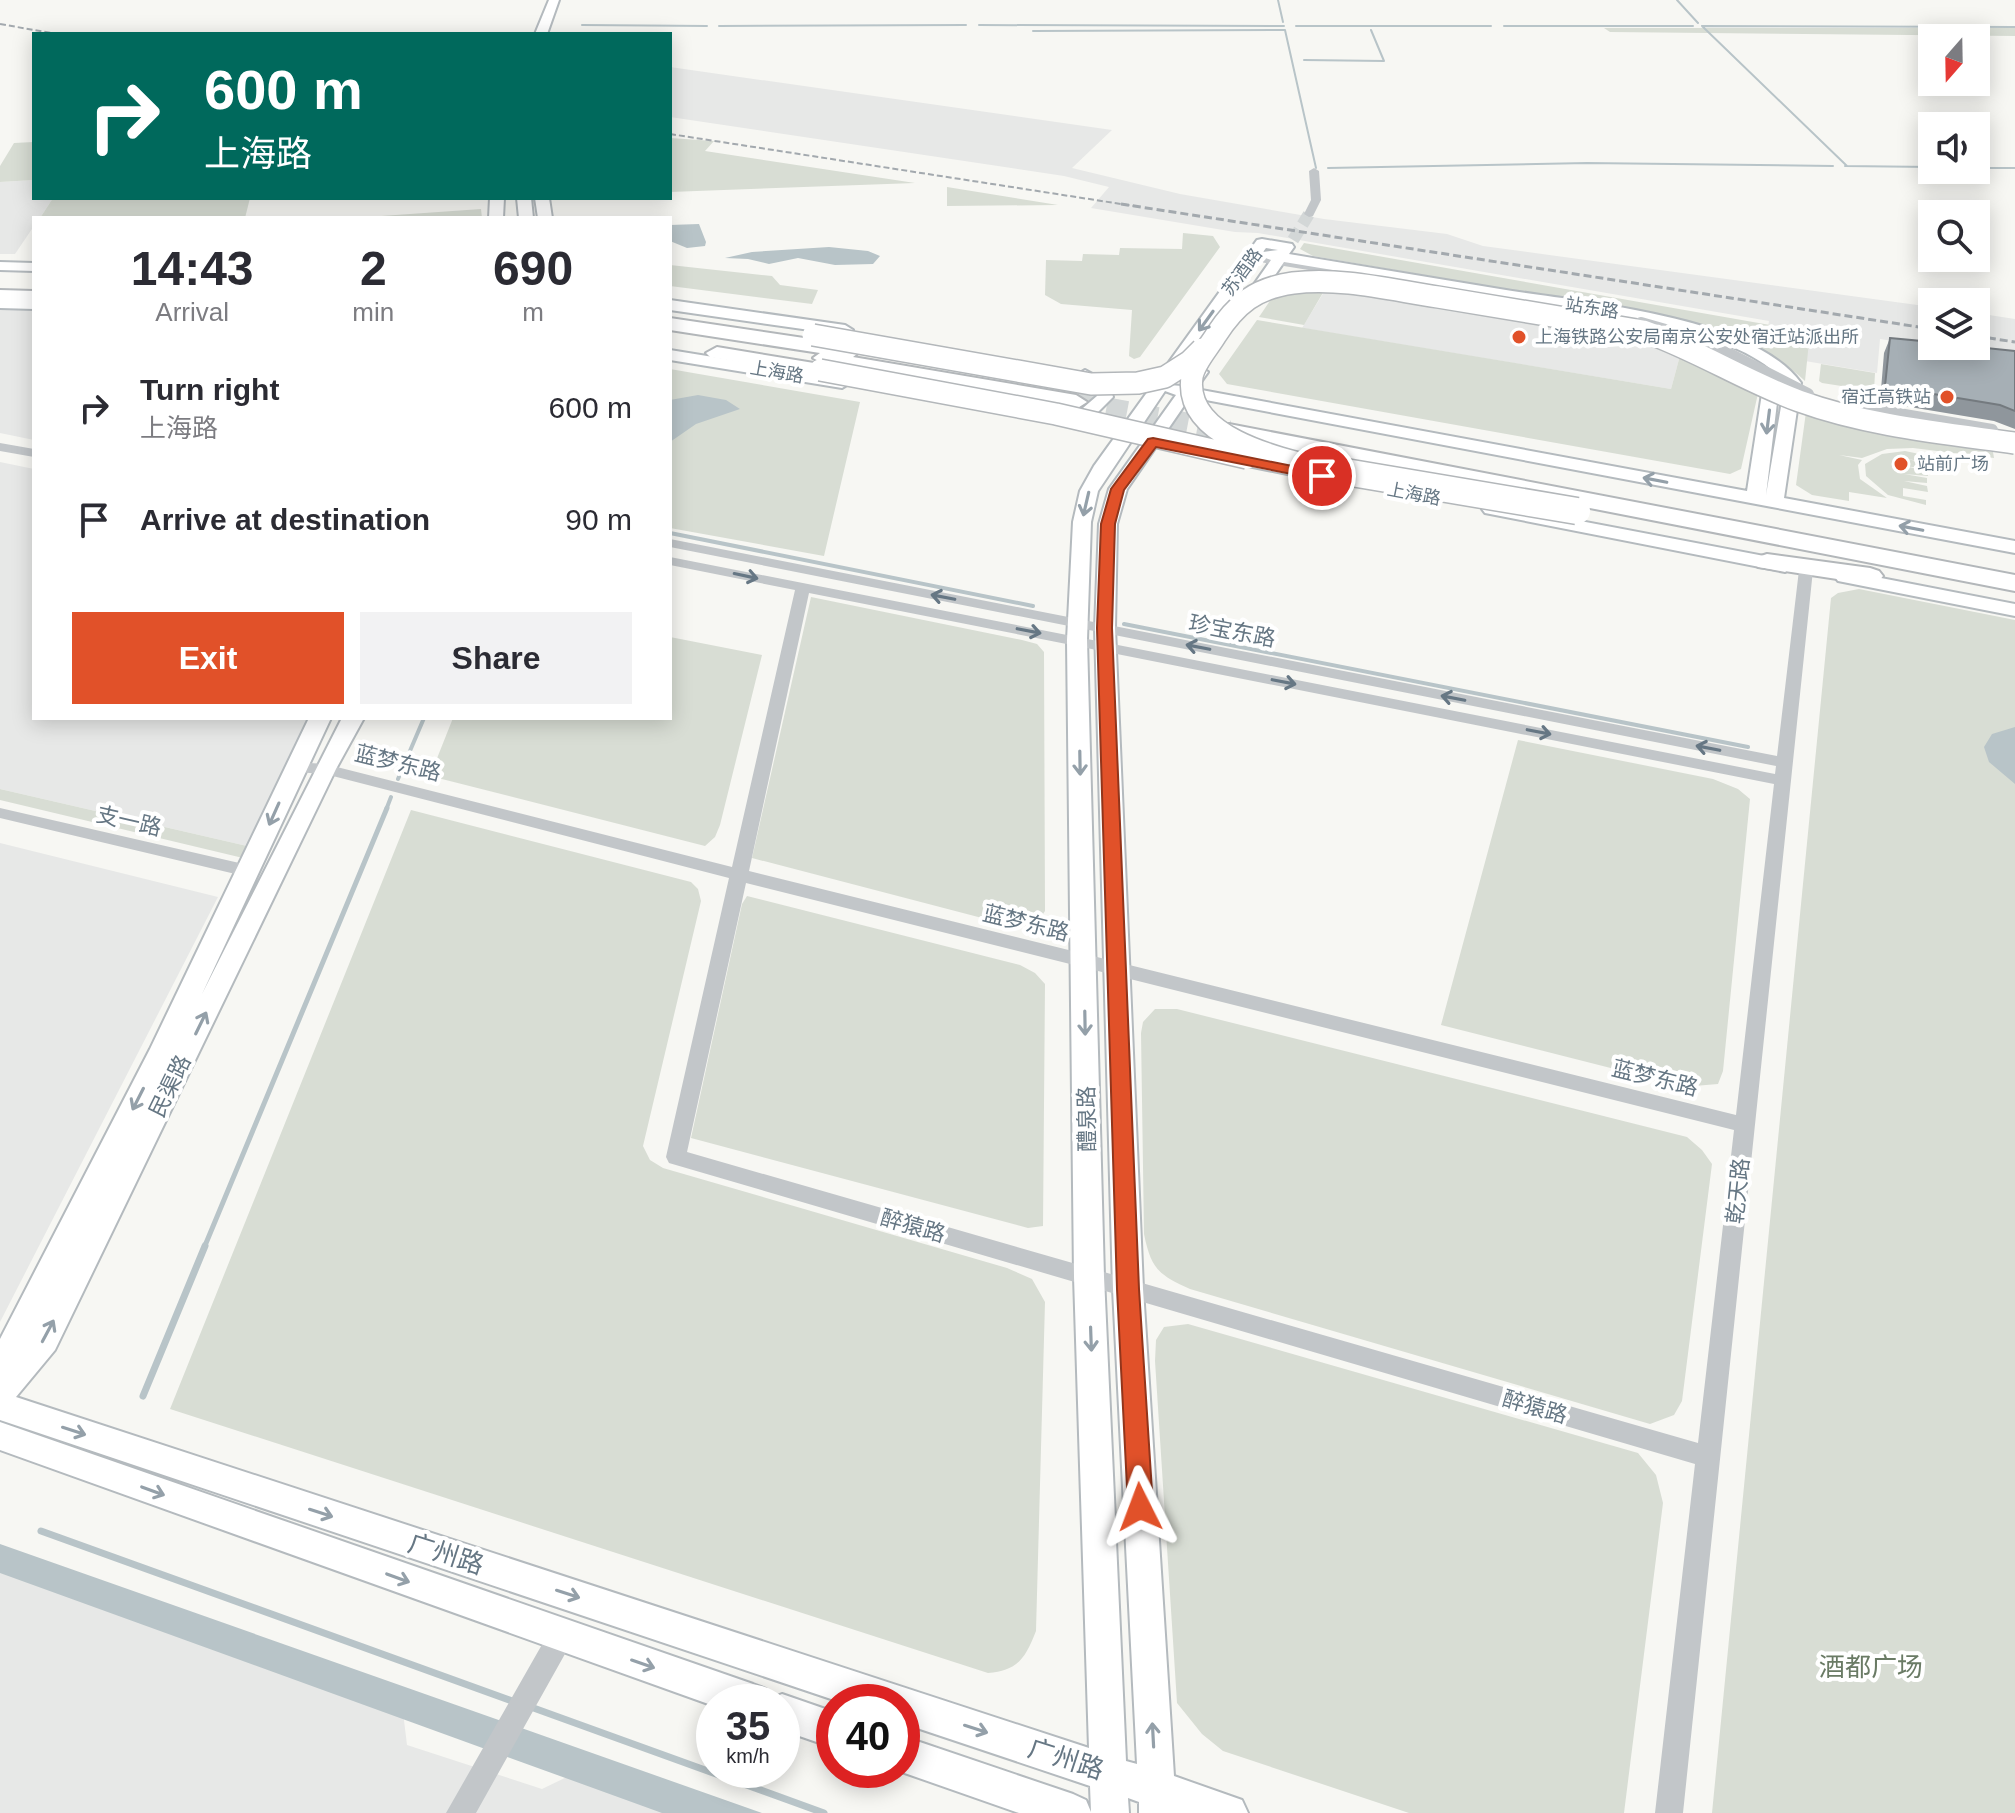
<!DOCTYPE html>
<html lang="en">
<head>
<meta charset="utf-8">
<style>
	body { margin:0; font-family:Arial,"Noto Sans SC",sans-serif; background:#f2f2f3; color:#2b2b33; height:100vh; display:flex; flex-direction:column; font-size:30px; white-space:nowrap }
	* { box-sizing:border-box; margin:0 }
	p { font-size:26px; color:#7c7c81 }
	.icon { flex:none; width:44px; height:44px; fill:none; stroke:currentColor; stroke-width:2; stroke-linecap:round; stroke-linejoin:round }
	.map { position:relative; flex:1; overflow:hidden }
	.details { position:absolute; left:32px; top:216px; width:640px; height:504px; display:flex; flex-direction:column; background:#fff; border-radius:0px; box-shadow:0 4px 20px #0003 }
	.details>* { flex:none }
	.guide { position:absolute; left:32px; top:32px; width:640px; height:168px; border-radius:0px; box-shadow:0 4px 20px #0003; background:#00695c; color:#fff; overflow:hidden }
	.needle { width:52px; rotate:200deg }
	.tools { position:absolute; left:1918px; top:24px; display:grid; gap:16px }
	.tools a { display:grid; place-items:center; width:72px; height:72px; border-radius:0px; background:#fff; box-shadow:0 4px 20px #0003; font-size:40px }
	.speed { position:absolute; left:696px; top:1684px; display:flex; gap:16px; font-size:40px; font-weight:700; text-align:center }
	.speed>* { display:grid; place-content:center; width:104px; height:104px; border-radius:50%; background:#fff; box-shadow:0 4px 20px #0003; line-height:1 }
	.speed small { font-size:20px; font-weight:400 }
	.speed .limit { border:12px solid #d22; background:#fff; color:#111 }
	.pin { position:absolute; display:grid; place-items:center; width:68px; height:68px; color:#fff; margin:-34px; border:4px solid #fff; border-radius:50%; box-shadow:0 2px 8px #0007 }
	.me { position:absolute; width:88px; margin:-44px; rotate:357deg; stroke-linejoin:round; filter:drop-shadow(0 0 6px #0008) }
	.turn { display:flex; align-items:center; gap:28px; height:168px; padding:0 40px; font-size:36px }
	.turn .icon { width:104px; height:104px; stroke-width:2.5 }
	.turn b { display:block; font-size:56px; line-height:68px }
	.eta { display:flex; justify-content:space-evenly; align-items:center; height:136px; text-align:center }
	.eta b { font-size:48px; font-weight:600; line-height:56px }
	.button { display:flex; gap:16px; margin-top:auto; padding:16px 40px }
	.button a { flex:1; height:92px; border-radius:0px; background:#e15129; color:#fff; font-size:32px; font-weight:600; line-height:92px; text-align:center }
	.button a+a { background:#f2f2f3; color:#2b2b33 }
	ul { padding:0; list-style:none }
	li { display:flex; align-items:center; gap:24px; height:112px; padding:0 40px }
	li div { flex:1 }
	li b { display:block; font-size:30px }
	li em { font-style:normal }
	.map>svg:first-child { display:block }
	.built { fill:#e7e8e7 }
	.green { fill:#d8ddd4 }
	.water { fill:#b8c4c8 }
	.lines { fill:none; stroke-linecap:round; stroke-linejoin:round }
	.stream-far3 { stroke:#b8c4c8; stroke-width:2 }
	.stream-far2 { stroke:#b8c4c8; stroke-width:4 }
	.stream-far1 { stroke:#b8c4c8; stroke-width:5 }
	.stream { stroke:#b8c4c8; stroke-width:7 }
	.street-tunnel { stroke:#d3d7d7; stroke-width:12; stroke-dasharray:12 6; stroke-linecap:butt }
	.highway-tunnel { stroke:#d3d7d7; stroke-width:21; stroke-dasharray:21 10; stroke-linecap:butt }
	.secondary-casing { stroke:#b4babe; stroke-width:4 }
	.highway-casing { stroke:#b3b7ba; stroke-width:4 }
	.street { fill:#c2c6c9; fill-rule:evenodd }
	.secondary { fill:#fff; fill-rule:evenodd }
	.highway { fill:#fff; fill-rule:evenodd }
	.rail-far1 { stroke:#a3a9ae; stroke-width:2; stroke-dasharray:6 3; stroke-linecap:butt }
	.rail { stroke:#a3a9ae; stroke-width:3; stroke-dasharray:8 4; stroke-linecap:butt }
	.highway-bridge-far1-casing { stroke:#b3b7ba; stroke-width:24; stroke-linecap:butt }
	.highway-bridge-casing { stroke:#b3b7ba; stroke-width:29; stroke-linecap:butt }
	.street-bridge { stroke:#c2c6c9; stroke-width:12 }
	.highway-bridge-far1 { stroke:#fff; stroke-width:21 }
	.highway-bridge { stroke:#fff; stroke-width:26 }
	.wall { fill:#8f969c }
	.building { fill:#a6afb5; stroke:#747a7f; stroke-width:2 }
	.oneway { stroke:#94a0a9 }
	.oneway2 { stroke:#667784 }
	.route { fill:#e15129; stroke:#92351b; stroke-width:2 }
	.poi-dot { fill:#e15129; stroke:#fff; stroke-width:3 }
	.labels { text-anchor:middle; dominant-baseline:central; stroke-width:8; stroke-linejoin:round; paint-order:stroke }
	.far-street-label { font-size:18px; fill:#667784; stroke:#fff }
	.far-poi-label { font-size:18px; fill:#667784; stroke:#fff; text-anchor:start }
	.street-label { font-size:22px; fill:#667784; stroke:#fff }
	.near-street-label { font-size:26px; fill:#667784; stroke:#fff }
	.near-park-label { font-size:26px; fill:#6a7b65; stroke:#fff }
</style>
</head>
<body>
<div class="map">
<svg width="2015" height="1813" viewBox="0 0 2015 1813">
	<rect width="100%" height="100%" fill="#f7f7f3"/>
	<path class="built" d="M670,67l442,63 -40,38 108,26 144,25 123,15 36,12 449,61v39h44v-33l39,6v41l-135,-21 -3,34 -114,-19 6,-33 -511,-88 -23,-1 -144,-24 18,-21 -45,-11 -394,-59z
		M34,180v18h19l-13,20h-6v8l-19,28h-15v-72z
		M1320,288l351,56 11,4 -11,41 -369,-61 22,-36z
		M0,303h34v137l-34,-7z
		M0,462l34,7v249h276l-63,128 -247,-57z
		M0,843l218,54 -218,425z
		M0,1564l403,148 4,33 135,44 31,-15 107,39h-680z"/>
	<path class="green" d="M1604,28h411v8l-405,-4z
		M670,138l44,3 -9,10 210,32 -245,9z
		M34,142v38l-34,2v-16l14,-23z
		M947,187l111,18 -111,1z
		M53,198h197l-5,20h-205z
		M481,209l1,9h-129z
		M1183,233l30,3 7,11 -80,110 -6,2 -5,-3 3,-46 -71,-6 -16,-9 1,-35 36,1 1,-7 36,1 1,-7 62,1z
		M1304,243l506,89 -5,49c-34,-32 -82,-50 -125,-62l-367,-63 -13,-7z
		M670,265l102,11 8,9 38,5 -6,14 -142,-18z
		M1282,283l42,8 -20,34 -45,-8z
		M1257,320l414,69 11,-41 77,41 -18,80 -11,5 -503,-90 -8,-10z
		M1821,364l54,9 -1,18 -52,-8 -3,-2z
		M670,369l190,33 -36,154 -154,-28z
		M1806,412l134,22v10l53,8 1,6 -81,-10 -26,1 -25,9 -23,-3 23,5 -4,5 2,14 27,19 -38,-6v9l-37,-6 -16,-10z
		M1905,451l24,5v6l-23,-3 22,4 1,6 -25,-3 24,5v5l-24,-2 23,4v5l-23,-2 23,5 1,6 -25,-4v8l23,4v5l-38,-10 -22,-19 -1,-12 17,-10z
		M1859,589l156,31v1193h-303l119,-1215 7,-5z
		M811,597l211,43 15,4 7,8 1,259c-8,15 -25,13 -40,13l-253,-66z
		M670,637l92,18 -42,170 -5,12 -10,9 -275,-70 23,-58h217z
		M1518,740l195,39 25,10 12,10 -27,272 -5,13 -24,2 -44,-8 -209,-53z
		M0,789l247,57 -4,12 -243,-58z
		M411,810l280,72 7,7 3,12 -58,245 7,14 13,8 344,100 25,11 13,23 -9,329c-11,28 -18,39 -48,42l-818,-264z
		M747,896l273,69 15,8 10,11 -2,242 -15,2 -337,-90 51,-234z
		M1155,1009h22l510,128 15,13 10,14 -30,237 -8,14 -24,9 -460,-135c-31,-14 -39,-20 -46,-55l-3,-201 2,-11z
		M1188,1324l450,129 18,22 7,28 -39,310h-215l-186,-62 -21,-17 -25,-31 -22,-342 1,-21 8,-13z"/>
	<path class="water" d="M699,224l7,18 -1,4 -18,2 -17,-7v-16z
		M829,247l39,4 12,5 -7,8 -38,1 -37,-7 -29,6 -21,-5 -23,-1 27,-6z
		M698,395l28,5 14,9 -44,15 -26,18v-42z
		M2015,727v57l-26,-22 -5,-15 8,-13z
		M0,1544l762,269h-100l-662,-240z"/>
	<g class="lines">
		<path class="stream-far3" d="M1278,0l5,22
			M1677,0l21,23
			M582,25l125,1
			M979,25l305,1
			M719,26l247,-1
			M1296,26h195
			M1504,26h189
			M1702,26l313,1
			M1702,26l145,140
			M1285,30l31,138
			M1033,31l252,-1
			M1304,60l80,1 -13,-31
			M1845,166l87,1
			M1328,168l259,-5 246,3
			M1976,168h39"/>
		<path class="stream-far2" d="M670,533l363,73
			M1124,624l624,123
			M398,779l26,-61
			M386,810l5,-13"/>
		<path class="stream-far1" d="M204,1248l183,-440"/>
		<path class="stream" d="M143,1396l62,-150
			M41,1531l474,171
			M528,1706l296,107"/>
		<path class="street-tunnel" d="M1293,240l16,-26"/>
		<path class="highway-tunnel" d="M1076,402l153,29"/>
		<defs>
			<path id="secondary" d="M549,0h10l-12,34h-12z
				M490,198h14l-1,20h-14z
				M517,198h14l2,20h-14z
				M535,198h14l3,20h-14z
				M1262,239l30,5 2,3 -5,7c70,12 140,23 211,35 79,13 252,26 301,94l-17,115 231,43v12l-825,-156 -63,92 -10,35 -2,104 28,661 31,487 68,24 6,13h-109v-11l-11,-4 1,15h-110l-123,-43h6v-34l171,58 13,6 5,12 -1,-26 -188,-63v-21h-62l-840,-282v-81l150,-290 159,-331h22l-129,276 140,-276h22l-28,51 -281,581 -39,47 1073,351 -15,-471 -7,-637 6,-118 7,-31 14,-25 163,-226zM1266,248l12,2 -15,2zM1260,256l11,4 -30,43 3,3h10l30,-44c71,12 141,23 212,35 73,12 243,26 289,86l-19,112 13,-109 -19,-15 -8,5 11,11 -16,104 -551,-102 12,-17 -8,-5 -6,2 -12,17 -13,-1zM1165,391l11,4 -67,94 -10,35 -4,104 18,661 24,475 -11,-3 -22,-484 -17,-637 4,-118 7,-31z
				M0,262l34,1v8l-34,-1z
				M0,298l34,1v10l-34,-1z
				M670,300l175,25 8,5 -8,5 -175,-25z
				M670,350l172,28 8,5 -8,5 -172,-28z
				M1085,370l24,13 4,14 -19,19 -42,5 -2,-4 2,-4 31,-5 14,-12 -2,-8 -18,-13z
				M1224,451l78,16 9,5 -9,5 -84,-17 -3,-4z
				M1491,504l294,56 9,6 -9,6 -300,-59 -3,-4 3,-4z
				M1845,571l170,33v12l-177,-35 -3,-4z
				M0,1422l753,262 13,5 4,10 12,-5 52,18v36l-52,-18v-28h-68v4l-714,-256z"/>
			<path id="highway" d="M0,290l34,1v12l-34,-1z
				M670,318l181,27 10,6 -8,6 223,38 11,7 -11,7 -252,-45 -11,-6 7,-5 -150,-23z
				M717,347l103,17 11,6 -11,6 -110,-19 -4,-4z
				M1229,424l786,151v16l-794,-155 -3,-5 3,-5z
				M1767,554l103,14 9,3 4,5 -4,5 -9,3 -112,-17 -4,-5 4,-5z"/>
		</defs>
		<use href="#secondary" class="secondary-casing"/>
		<use href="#highway" class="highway-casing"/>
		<path class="street" d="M1314,168l5,3 2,29 -8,16 -4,1 -5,-3 7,-14 -2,-29z
			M1251,255l107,17 5,3 -5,3 -111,-18v-4z
			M0,443l34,6v8l-34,-6z
			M670,539l1107,217 22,-186 2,-3h10l2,3 -130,1243h-28l40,-349 -1026,-301 -3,-6 63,-279 -404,-104 -30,-2 -8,-5 8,-5 30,2 407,103 63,-277 -125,-25v-8l1105,217 1,-8 -1106,-219zM809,593l965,191 -38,331 -987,-244zM746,883l988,247 -36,313 -1011,-291z
			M0,808l248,57 9,6 -9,6 -248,-59z
			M561,1623l9,4 4,9 -4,9 -94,168h-30l106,-186z"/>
		<use href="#secondary" class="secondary"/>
		<use href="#highway" class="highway"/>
		<path class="rail-far1" d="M0,24l57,10
			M670,134l464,72"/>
		<path class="rail" d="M1121,204l811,125
			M1976,336l39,6"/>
		<defs>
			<path id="highway-bridge-far1" d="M813,335l278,49 47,-1 27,-6 25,-16 12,-12
				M820,370l236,44 191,44
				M1324,469c-43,-10 -141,-31 -132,-92 2,-14 17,-30 24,-42 20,-31 40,-47 77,-52 48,-6 98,7 145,14 69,12 137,23 205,34 54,19 102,50 156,70 69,25 144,32 216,42"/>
			<path id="highway-bridge" d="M1316,467l261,44"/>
		</defs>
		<use href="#highway-bridge-far1" class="highway-bridge-far1-casing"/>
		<use href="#highway-bridge" class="highway-bridge-casing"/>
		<path class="street-bridge" d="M1641,323l63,18 104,53
			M1852,406l140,24"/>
		<use href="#highway-bridge-far1" class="highway-bridge-far1"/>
		<use href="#highway-bridge" class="highway-bridge"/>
	</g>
	<path class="wall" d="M1890,338l125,13v78l-21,-8 -114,-19 4,-49z"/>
	<path class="building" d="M1890,338l42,4v4h35l48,5v60l-15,-6 -115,-19z"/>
	<defs><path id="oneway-shaft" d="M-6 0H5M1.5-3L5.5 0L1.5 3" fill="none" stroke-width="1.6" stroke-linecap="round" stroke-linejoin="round" transform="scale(2)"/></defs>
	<g class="oneway">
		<use href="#oneway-shaft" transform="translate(1206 321) rotate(126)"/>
		<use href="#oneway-shaft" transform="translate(1768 422) rotate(97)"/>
		<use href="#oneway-shaft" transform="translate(1655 480) rotate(-169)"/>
		<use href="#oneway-shaft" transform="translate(1086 504) rotate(103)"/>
		<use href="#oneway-shaft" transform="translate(1911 528) rotate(-169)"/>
		<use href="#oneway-shaft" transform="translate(1080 763) rotate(89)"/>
		<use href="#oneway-shaft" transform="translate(274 814) rotate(114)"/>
		<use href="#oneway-shaft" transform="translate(201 1023) rotate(-64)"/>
		<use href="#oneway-shaft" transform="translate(1085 1023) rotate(89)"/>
		<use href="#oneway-shaft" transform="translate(138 1099) rotate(117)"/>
		<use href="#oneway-shaft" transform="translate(48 1331) rotate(-62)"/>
		<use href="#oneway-shaft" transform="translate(1091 1339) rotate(88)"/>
		<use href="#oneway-shaft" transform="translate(74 1431) rotate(18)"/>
		<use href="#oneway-shaft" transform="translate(153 1491) rotate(20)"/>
		<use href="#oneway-shaft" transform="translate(321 1513) rotate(18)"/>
		<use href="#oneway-shaft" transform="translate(398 1578) rotate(20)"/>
		<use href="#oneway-shaft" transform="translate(568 1594) rotate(18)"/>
		<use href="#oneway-shaft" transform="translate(643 1664) rotate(19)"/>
		<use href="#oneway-shaft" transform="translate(976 1729) rotate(18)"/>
		<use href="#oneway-shaft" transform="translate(1153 1735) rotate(-93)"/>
	</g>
	<g class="oneway2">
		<use href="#oneway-shaft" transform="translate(746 576) rotate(12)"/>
		<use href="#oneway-shaft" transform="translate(943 597) rotate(-169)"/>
		<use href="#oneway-shaft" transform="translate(1029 631) rotate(11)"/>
		<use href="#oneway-shaft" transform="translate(1198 647) rotate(-169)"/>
		<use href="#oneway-shaft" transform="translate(1284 682) rotate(11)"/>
		<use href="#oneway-shaft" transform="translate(1453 698) rotate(-169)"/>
		<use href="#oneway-shaft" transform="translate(1539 732) rotate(11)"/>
		<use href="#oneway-shaft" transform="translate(1708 748) rotate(-169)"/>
	</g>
	<path class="route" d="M1153,438l169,34 6,4 -6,4 -166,-33 -32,43 -9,34 -3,104 27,661 14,218 -4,9 -9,3 -8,-3 -4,-9 -11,-218 -20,-661 4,-104 10,-35 37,-50z"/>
	<g class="poi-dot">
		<circle cx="1519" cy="337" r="8"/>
		<circle cx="1947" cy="397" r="8"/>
		<circle cx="1901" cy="464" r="8"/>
	</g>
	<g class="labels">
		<g class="far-street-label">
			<text transform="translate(1242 272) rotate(-54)">苏酒路</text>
			<text transform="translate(1592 308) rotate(9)">站东路</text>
			<text transform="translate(777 372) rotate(10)">上海路</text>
			<text transform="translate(1414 494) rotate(11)">上海路</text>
		</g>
		<g class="far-poi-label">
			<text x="1535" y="337">上海铁路公安局南京公安处宿迁站派出所</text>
			<text x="1931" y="397" text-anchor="end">宿迁高铁站</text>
			<text x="1917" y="464">站前广场</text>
		</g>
		<g class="street-label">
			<text transform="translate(1232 631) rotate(11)">珍宝东路</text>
			<text transform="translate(398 763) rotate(14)">蓝梦东路</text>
			<text transform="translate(129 821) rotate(13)">支一路</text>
			<text transform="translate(1026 923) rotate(14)">蓝梦东路</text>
			<text transform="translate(1655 1078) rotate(14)">蓝梦东路</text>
			<text transform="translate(170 1086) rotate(-64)">民渠路</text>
			<text transform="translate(1087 1119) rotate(-91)">醴泉路</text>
			<text transform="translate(1738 1191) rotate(-84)">乾天路</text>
			<text transform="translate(913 1226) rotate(16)">醉猿路</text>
			<text transform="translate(1535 1407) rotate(16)">醉猿路</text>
		</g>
		<g class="near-street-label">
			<text transform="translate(446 1554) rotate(18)">广州路</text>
			<text transform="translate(1066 1759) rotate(18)">广州路</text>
		</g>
		<g class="near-park-label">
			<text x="1871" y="1667">酒都广场</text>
		</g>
	</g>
</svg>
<div class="tools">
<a><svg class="needle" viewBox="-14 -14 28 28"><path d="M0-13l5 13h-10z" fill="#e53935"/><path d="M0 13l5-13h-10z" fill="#7c7c81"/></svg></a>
<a><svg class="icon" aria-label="sound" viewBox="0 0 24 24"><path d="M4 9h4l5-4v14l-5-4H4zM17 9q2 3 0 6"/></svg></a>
<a><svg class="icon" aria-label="search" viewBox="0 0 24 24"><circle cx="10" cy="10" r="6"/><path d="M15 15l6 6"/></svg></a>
<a><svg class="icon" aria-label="layers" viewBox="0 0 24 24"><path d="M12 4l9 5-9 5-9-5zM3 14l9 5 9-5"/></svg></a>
</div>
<div class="speed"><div>35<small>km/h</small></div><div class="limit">40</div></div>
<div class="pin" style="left:1322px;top:476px;background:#d93025"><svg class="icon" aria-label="arrive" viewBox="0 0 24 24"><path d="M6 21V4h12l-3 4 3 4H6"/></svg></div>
<svg class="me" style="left:1140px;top:1507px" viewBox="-20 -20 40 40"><path d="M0-17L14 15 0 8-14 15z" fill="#e15129" stroke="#fff" stroke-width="4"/></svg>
<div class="guide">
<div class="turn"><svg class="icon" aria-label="right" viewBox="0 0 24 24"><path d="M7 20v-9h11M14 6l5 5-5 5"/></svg><div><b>600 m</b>上海路</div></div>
</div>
<section class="details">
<div class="eta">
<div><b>14:43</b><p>Arrival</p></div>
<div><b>2</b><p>min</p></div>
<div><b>690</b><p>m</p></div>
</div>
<ul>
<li><svg class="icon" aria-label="right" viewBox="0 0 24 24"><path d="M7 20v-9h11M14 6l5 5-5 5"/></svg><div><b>Turn right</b><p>上海路</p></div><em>600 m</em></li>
<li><svg class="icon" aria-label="arrive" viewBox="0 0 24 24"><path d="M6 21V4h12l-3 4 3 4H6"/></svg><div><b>Arrive at destination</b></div><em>90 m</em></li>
</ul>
<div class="button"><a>Exit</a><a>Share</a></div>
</section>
</div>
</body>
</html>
